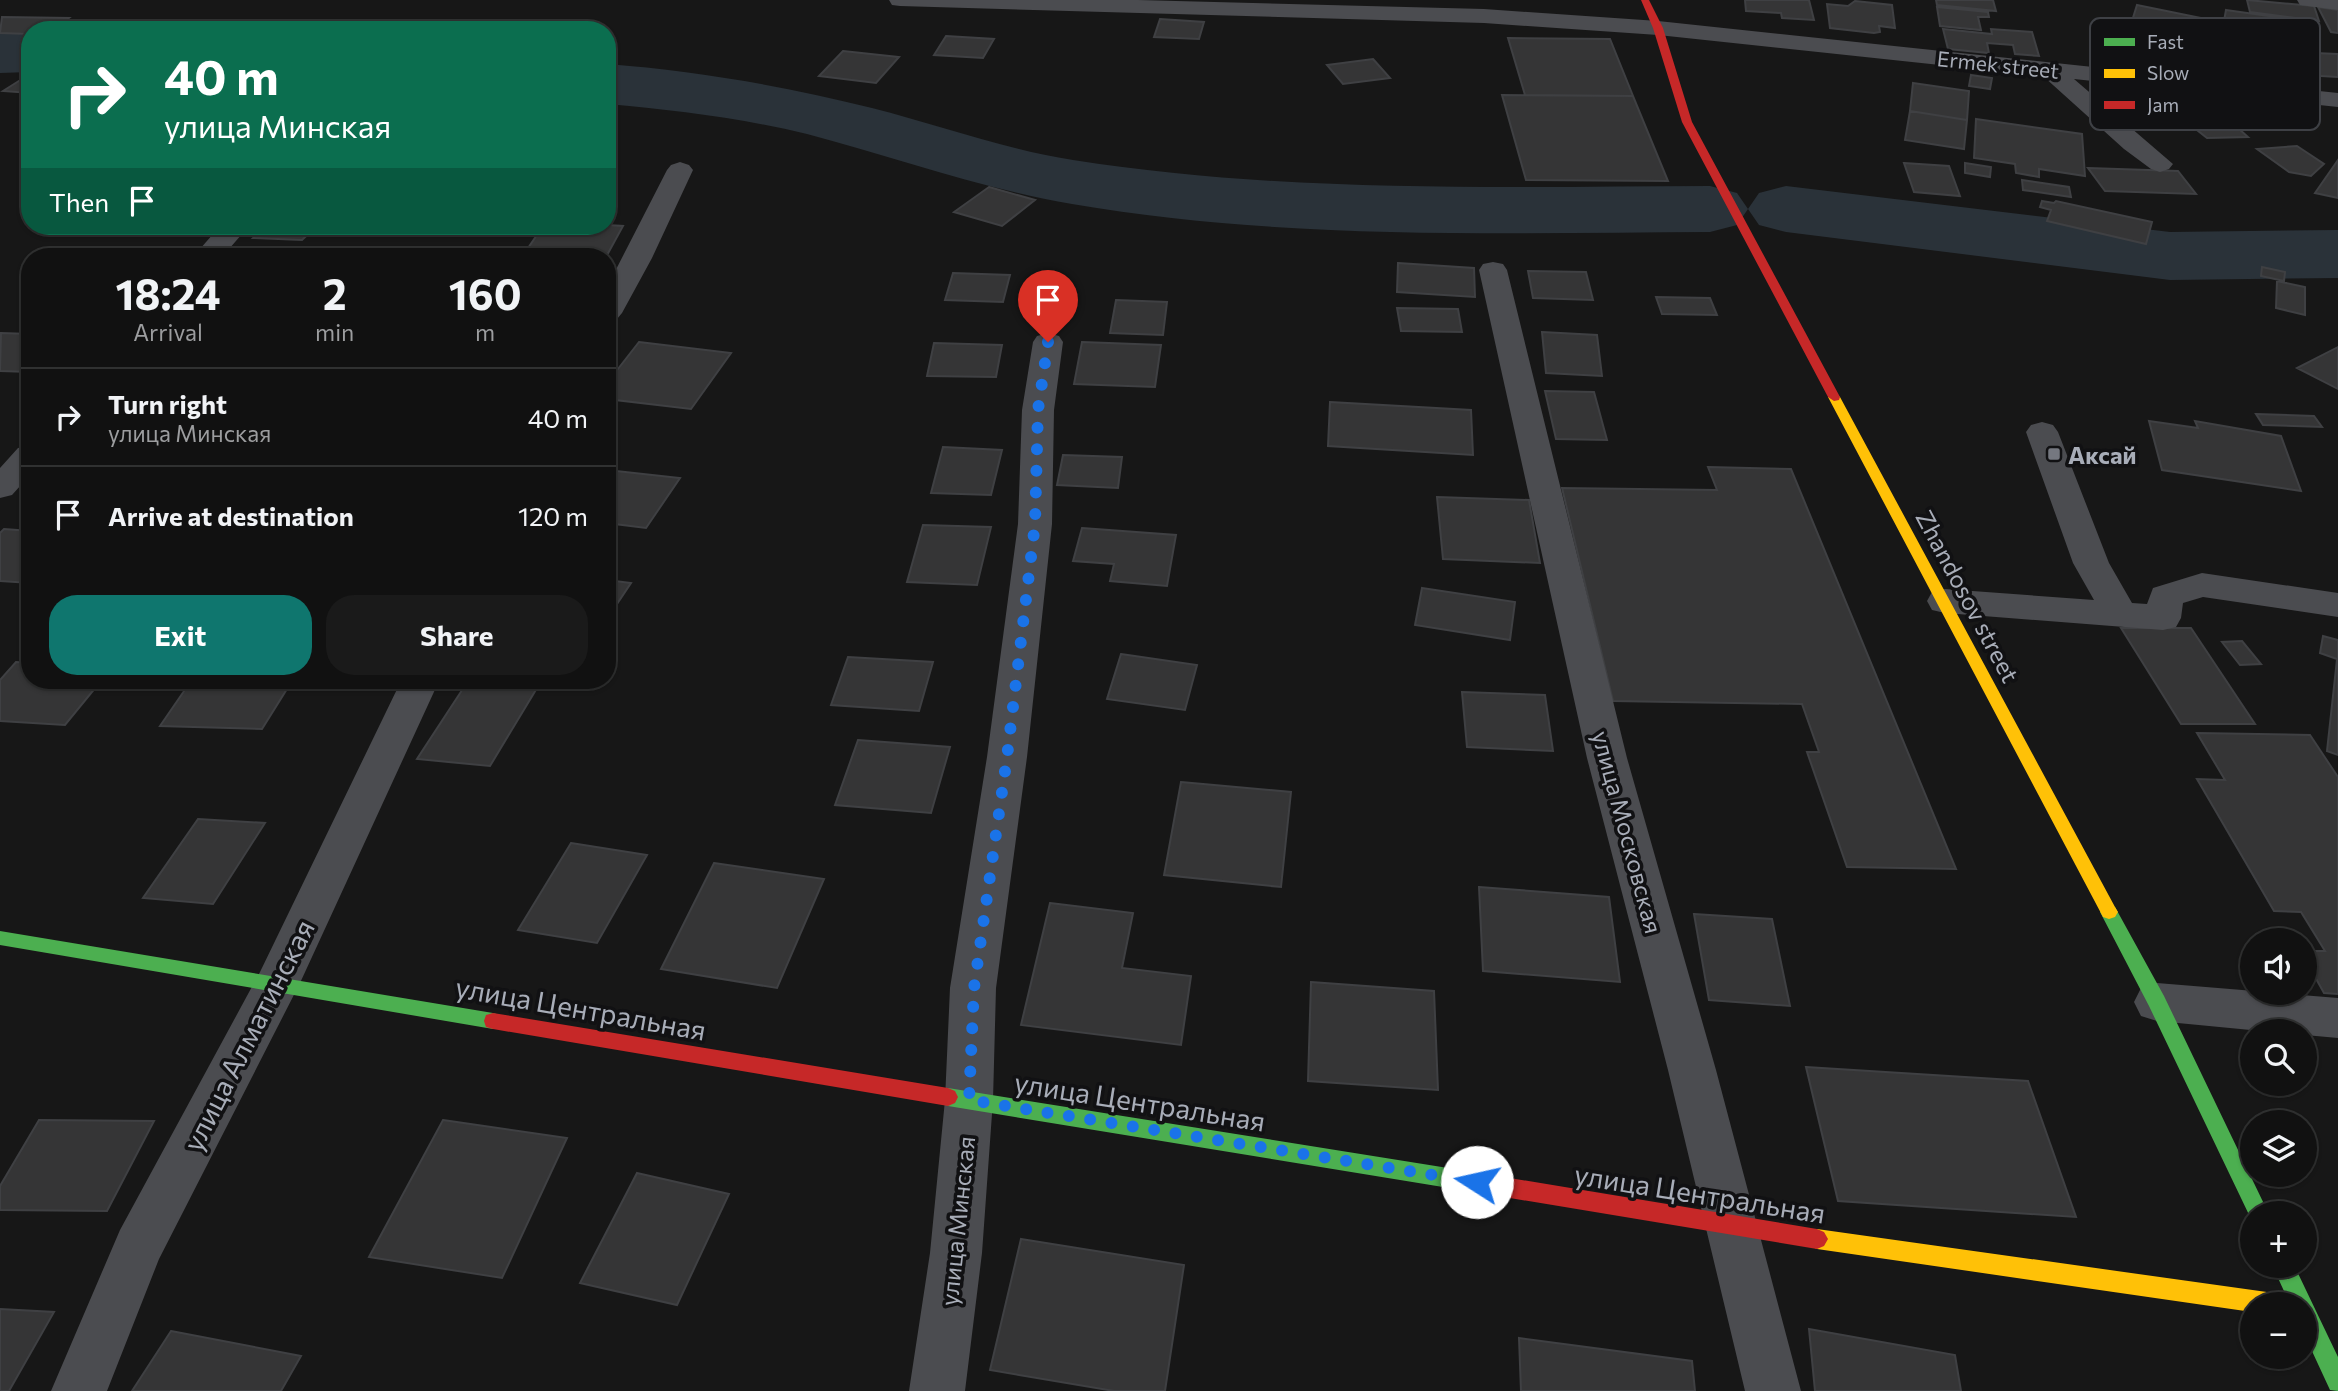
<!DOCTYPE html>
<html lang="en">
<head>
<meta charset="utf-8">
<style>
	body { margin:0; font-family:Commissioner,sans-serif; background:#1a1a1a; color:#f1f3f6; height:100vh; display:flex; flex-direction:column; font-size:26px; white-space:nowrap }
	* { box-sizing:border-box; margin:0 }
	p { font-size:23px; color:#9c9d9f }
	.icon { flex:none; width:38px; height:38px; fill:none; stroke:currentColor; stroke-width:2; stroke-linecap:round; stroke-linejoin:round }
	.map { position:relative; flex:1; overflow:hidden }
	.panel { position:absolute; left:21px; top:248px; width:595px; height:441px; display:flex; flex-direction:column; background:#111; border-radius:28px; box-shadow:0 2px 5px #0004,0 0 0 2px #303131 }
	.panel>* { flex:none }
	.banner { position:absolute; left:21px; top:21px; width:595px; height:214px; border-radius:28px; box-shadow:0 2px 5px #0004,0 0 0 2px #303131; background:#0b6e4f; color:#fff; overflow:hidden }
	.fabs { position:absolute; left:2240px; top:928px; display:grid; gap:14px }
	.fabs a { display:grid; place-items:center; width:77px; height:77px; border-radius:50%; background:#111; box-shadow:0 2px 5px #0004,0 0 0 2px #303131; font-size:35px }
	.pin { position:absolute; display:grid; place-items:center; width:60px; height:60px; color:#fff; margin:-72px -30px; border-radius:50% 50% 50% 0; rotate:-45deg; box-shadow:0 0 7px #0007 }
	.pin .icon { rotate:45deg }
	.me { position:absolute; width:77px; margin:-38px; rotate:280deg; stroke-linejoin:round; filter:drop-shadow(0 0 5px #0008) }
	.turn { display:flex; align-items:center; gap:24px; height:147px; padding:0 28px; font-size:32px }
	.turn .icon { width:91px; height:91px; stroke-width:2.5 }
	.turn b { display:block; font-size:49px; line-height:60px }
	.then { display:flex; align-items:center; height:66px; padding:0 28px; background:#0003; gap:14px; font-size:26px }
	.eta { display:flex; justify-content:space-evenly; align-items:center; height:119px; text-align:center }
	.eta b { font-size:42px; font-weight:700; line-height:49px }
	.primary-button { display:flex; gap:14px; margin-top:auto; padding:14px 28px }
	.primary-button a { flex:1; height:80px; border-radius:28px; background:#0f766e; color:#fff; font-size:28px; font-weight:700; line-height:80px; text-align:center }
	.primary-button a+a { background:#1a1a1a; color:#f1f3f6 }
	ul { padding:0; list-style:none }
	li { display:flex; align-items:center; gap:21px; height:98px; padding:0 28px; border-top:2px solid #303131 }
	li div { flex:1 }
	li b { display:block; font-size:26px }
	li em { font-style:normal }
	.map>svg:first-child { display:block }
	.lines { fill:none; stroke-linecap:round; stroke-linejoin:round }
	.river { fill:#2a3239; fill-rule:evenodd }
	.building { fill:#353536; stroke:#3f4043; stroke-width:2 }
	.street { fill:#4b4c50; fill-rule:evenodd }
	.fast { fill:#4caf50; fill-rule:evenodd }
	.slow { fill:#ffc107; fill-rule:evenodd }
	.jam { fill:#c62828; fill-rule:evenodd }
	.route { stroke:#1a73e8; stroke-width:12; stroke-dasharray:0 21.6 }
	.poi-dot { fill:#757880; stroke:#111113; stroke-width:2.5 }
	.labels { text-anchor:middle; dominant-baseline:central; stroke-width:7; stroke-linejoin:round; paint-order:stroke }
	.far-street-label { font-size:21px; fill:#a8adb8; stroke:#111113 }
	.poi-label { font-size:24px; font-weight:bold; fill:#a8adb8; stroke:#111113; text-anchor:start }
	.street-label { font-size:24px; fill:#a8adb8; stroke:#111113 }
	.near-street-label { font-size:28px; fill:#a8adb8; stroke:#111113 }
	.key { fill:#111113; stroke:#3e4045; stroke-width:2 }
	.key-label { font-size:19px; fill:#a8adb8 }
</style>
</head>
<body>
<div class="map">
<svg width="2338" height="1391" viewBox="0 0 2338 1391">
	<rect width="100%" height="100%" fill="#171717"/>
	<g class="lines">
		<path class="river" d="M30,32v40l-30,1v-40z
			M607,64c90,7 177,22 265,44 67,17 132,41 201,52 210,33 425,27 637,26l27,7 11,16 11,-16 27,-7 384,46 168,-2v48l-168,2 -384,-48 -27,-7 -11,-16 -11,16 -27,7c-212,1 -428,8 -638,-28 -90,-15 -177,-47 -265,-70 -66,-16 -133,-24 -200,-30z"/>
	</g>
	<path class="building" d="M1745,0h64l5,20 -32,-2 -1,-5 -35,-2z
		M1936,0h57l3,11 -59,-6z
		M2247,0l67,6 5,15 -69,-9z
		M1855,1l37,4 3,23 -16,-2 1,6 -6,1 -44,-5 -3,-24 21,2z
		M2137,5l64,13 -2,7 -5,-1 -2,8 -60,-11z
		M1937,7l51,5 1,5h-11l3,13 -41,-4z
		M2318,7l20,3v23l-7,-1z
		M2226,10l70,10v4l6,1 -1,8 -7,-1 -1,16 -71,-16z
		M2,17l67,1 -15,12h-24v4l-30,-1z
		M1160,19l44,3 -5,17 -45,-2z
		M1943,29l49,5 -1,-5 41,3 7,24 -24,-2 -2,-9 -26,-2 2,10 -41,-4z
		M946,36l48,3 -11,19 -49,-3z
		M1508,38l102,1 23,57 -108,-1z
		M2250,50l88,4v23l-72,-4z
		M843,51l56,6 -23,26 -57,-7z
		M1373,59l17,19 -47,6 -16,-19z
		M30,74v19l-27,-2z
		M1971,75l21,3 -2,11 -21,-3z
		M1913,83l56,8 -2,29 -57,-9z
		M1502,95l131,1 35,85 -142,-1z
		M1910,111l57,9 -3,29 -59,-9z
		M1976,119l106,15 3,42 -46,-7v8l-23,-4 -1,-9 -41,-6z
		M2238,128l10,9 -41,1 -10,-8z
		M2297,146l27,18 -13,12 -22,-4 -32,-23z
		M2338,160v38l-23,-5z
		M1904,163l45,3 11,30 -46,-4z
		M1965,163l26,4 -1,10 -25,-4z
		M2088,168l90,3 18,23 -91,-3z
		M2022,180l47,7 2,10 -48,-7z
		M989,187l46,13 -33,26 -48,-14z
		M2042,201l12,2 2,-2 96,21 -6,22 -99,-23 4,-11 -11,-3z
		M265,226h52l-15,14 -49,-2z
		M543,226l64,-1 16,1 -17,31h-84z
		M1398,263l76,5 1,29 -78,-5z
		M2262,267l23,5 -1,9 -23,-5z
		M1528,271l58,1 7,28 -60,-2z
		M953,273l57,2 -7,27 -58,-2z
		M2277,281l28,6v28l-29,-7z
		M1656,297l54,1 7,17 -55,-1z
		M1116,300l51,2 -4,33 -53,-2z
		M1397,308l61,1 4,23 -61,-1z
		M1542,332l55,3 5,41 -56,-3z
		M1,333l29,1v38l-30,-1z
		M639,342l92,11 -40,56 -84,-10v-16z
		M1082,342l79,3 -6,42 -81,-3z
		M934,343l68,2 -6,32 -69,-1z
		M2338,347v42l-41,-21z
		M1545,391l49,1 13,48 -51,-1z
		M1330,402l141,8 2,45 -145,-9z
		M2256,414l58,2 8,11 -59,-2z
		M2149,421l49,7 -3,-7 86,15 20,55 -139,-21z
		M943,447l59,3 -11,45 -60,-2z
		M1063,455l59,2 -4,31 -61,-3z
		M1708,467l83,2 165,400 -109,-2 -40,-115h12l-17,-48 -189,-3 -51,-213 155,2z
		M607,470l73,8 -34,50 -39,-5z
		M1437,497l92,3 11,63 -97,-4z
		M923,525l68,2 -14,58 -70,-3z
		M1082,528l94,7 -9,51 -57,-5 4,-17 -41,-3z
		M4,529l26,2v52l-30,-2v-48z
		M607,580l24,3 -24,36z
		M1422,588l93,14 -5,38 -95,-15z
		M2121,628h70l64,96h-74z
		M2323,636l15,4v115l-11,-4 10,-92 -17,-6z
		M2242,641l19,23 -21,1 -18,-23z
		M1121,654l76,11 -12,45 -78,-11z
		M848,657l85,5 -14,49 -88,-6z
		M16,662l14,1v18h71l-36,44 -65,-4v-41z
		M191,681h101l-30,48 -102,-3z
		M468,681l69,7 -47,78 -73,-7z
		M1462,692l83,3 8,56 -86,-4z
		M2197,733l113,2 28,42v217l-14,-1 -19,-34v-8h20l-24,-39 -27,-1 -77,-132 28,1z
		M858,740l92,7 -19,66 -96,-8z
		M1181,782l110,10 -10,95 -117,-12z
		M198,819l67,4 -52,81 -70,-6z
		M571,843l76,12 -50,88 -79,-13z
		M714,863l110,16 -47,109 -116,-19z
		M1479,887l130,10 11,85 -137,-11z
		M1050,903l83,10 -11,55 69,8 -10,69 -160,-20z
		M1694,914l78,5 18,87 -81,-6z
		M1311,982l123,9 4,99 -130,-9z
		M1806,1067l222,14 48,136 -238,-16z
		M39,1120l115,1 -47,90 -107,-1v-24z
		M443,1120l124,18 -65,140 -133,-21z
		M637,1173l92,21 -52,111 -97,-22z
		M1021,1239l163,26 -19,126h-51l-124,-21z
		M0,1309l54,3 -45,79h-9z
		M1809,1329l146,26 6,36h-146z
		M171,1331l130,25 -20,35h-149z
		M1519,1338l173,23 3,30h-174z"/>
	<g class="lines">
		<path class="street" d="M889,0h249l346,9 174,12 680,72v14l-264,-28 99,85 -4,5 -9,3 -9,-3 -27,-20 -81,-73 -385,-41 -174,-12 -584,-17 -8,-1z
			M2297,0h41v10l-38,-5z
			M680,162l9,3 4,5 -41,88 -30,55 -5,6 -10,3v-35l60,-117 4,-5z
			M220,226h29l-27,31h-29z
			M1493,262l10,2 4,6 120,488 89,312 85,321h-56l-77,-321 -81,-312 -108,-488 4,-6z
			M1048,333l11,3 4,6 -9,68 -2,114 -25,233 -31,231 -3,112 -11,153 -17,138h-56l21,-138 15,-153 5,-112 37,-231 31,-233 4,-114 11,-68 4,-6z
			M2042,422l11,3 5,7 51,131 23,40 15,1 6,-16 49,-15 136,20v24l-135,-20 -20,6 -2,15 -5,9 -13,3 -218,-17 -13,-3 -5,-9 5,-9 13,-3 149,11 -21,-37 -47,-131 5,-7z
			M30,445v30l-18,20 -12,3v-30l18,-20z
			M401,681h38l-139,302 -141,276 -52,132h-56l69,-161 140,-258z
			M2157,983l181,15v40l-33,-3v-4h-44l-104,-10 -16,-5 -7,-14 7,-14z"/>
		<path class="fast" d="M2109,905l6,2 49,89 101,210 3,7h-16v8l-103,-215 -49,-94 3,-5z
			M0,931l493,82 7,2 2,6 -2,6 -7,2 -493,-84z
			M948,1088l550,88 7,3 3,7 -3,7 -7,3 -550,-90 -7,-3 -3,-6 3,-6z
			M2272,1265h22l44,92v34l-8,-1 -25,-54v-32h-15z"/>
		<path class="slow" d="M1834,393l6,4 275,510 3,5 -3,5 -6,2 -6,-2 -275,-520z
			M1817,1229l457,64 8,3 3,8h-33v8l-435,-63 -7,-3 -4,-7 4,-7z"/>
		<path class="jam" d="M1641,0h8l14,28 29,94 148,275 -1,3 -5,1 -6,-4 -146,-275 -29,-94z
			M493,1013l455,75 7,3 3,6 -3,6 -7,3 -455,-77 -7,-2 -2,-6 2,-6z
			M1498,1176l319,53 7,3 4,7 -4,7 -7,3 -319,-53 -7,-3 -3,-7 3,-7z"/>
	</g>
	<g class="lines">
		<path class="route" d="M1048,342l-10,68 -3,114 -28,233 -33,231 -5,112 508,82"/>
	</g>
	<rect class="poi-dot" x="2047" y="447" width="14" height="14" rx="3.5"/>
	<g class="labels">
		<g class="far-street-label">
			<text transform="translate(1998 64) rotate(6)">Ermek street</text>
		</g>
		<g class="poi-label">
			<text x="2068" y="454">Аксай</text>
		</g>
		<g class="street-label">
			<text transform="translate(1968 596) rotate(62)">Zhandosov street</text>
			<text transform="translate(1628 832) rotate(75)">улица Московская</text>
			<text transform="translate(957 1221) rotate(-84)">улица Минская</text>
		</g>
		<g class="near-street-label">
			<text transform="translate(581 1008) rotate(10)">улица Центральная</text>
			<text transform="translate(248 1035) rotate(-63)">улица Алматинская</text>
			<text transform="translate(1140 1101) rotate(9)">улица Центральная</text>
			<text transform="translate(1700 1193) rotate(9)">улица Центральная</text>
		</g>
	</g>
	<rect x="2090" y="18" width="230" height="112" rx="10" class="key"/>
	<rect x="2104" y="38" width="31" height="8" fill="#4caf50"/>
	<rect x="2104" y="69" width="31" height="9" fill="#ffc107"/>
	<rect x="2104" y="101" width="31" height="8" fill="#c62828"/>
	<g class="key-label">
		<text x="2147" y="49">Fast</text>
		<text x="2147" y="80">Slow</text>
		<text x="2147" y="112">Jam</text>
	</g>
</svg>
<div class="fabs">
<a><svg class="icon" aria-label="sound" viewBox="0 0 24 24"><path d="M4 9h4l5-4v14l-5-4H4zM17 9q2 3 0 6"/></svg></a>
<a><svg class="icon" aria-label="search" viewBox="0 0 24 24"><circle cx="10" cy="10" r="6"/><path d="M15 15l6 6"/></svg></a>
<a><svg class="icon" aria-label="layers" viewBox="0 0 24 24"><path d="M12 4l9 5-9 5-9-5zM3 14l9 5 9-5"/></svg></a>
<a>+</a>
<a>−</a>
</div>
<div class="pin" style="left:1048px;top:342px;background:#d93025"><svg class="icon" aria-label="arrive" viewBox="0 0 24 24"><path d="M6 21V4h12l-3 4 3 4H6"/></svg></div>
<svg class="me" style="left:1477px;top:1182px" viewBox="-20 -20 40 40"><circle r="19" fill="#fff"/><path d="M0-13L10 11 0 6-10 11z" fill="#1a73e8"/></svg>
<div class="banner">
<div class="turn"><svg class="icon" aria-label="right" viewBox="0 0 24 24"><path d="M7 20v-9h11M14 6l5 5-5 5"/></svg><div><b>40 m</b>улица Минская</div></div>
<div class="then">Then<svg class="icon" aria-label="arrive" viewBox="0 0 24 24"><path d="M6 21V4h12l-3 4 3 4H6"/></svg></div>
</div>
<section class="panel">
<div class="eta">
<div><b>18:24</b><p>Arrival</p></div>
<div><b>2</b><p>min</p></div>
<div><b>160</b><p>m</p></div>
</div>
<ul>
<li><svg class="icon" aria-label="right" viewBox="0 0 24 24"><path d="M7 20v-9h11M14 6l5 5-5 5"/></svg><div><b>Turn right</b><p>улица Минская</p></div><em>40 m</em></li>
<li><svg class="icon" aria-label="arrive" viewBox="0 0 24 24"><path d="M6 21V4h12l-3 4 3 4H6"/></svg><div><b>Arrive at destination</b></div><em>120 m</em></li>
</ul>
<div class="primary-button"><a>Exit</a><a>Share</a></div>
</section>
</div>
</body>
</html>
